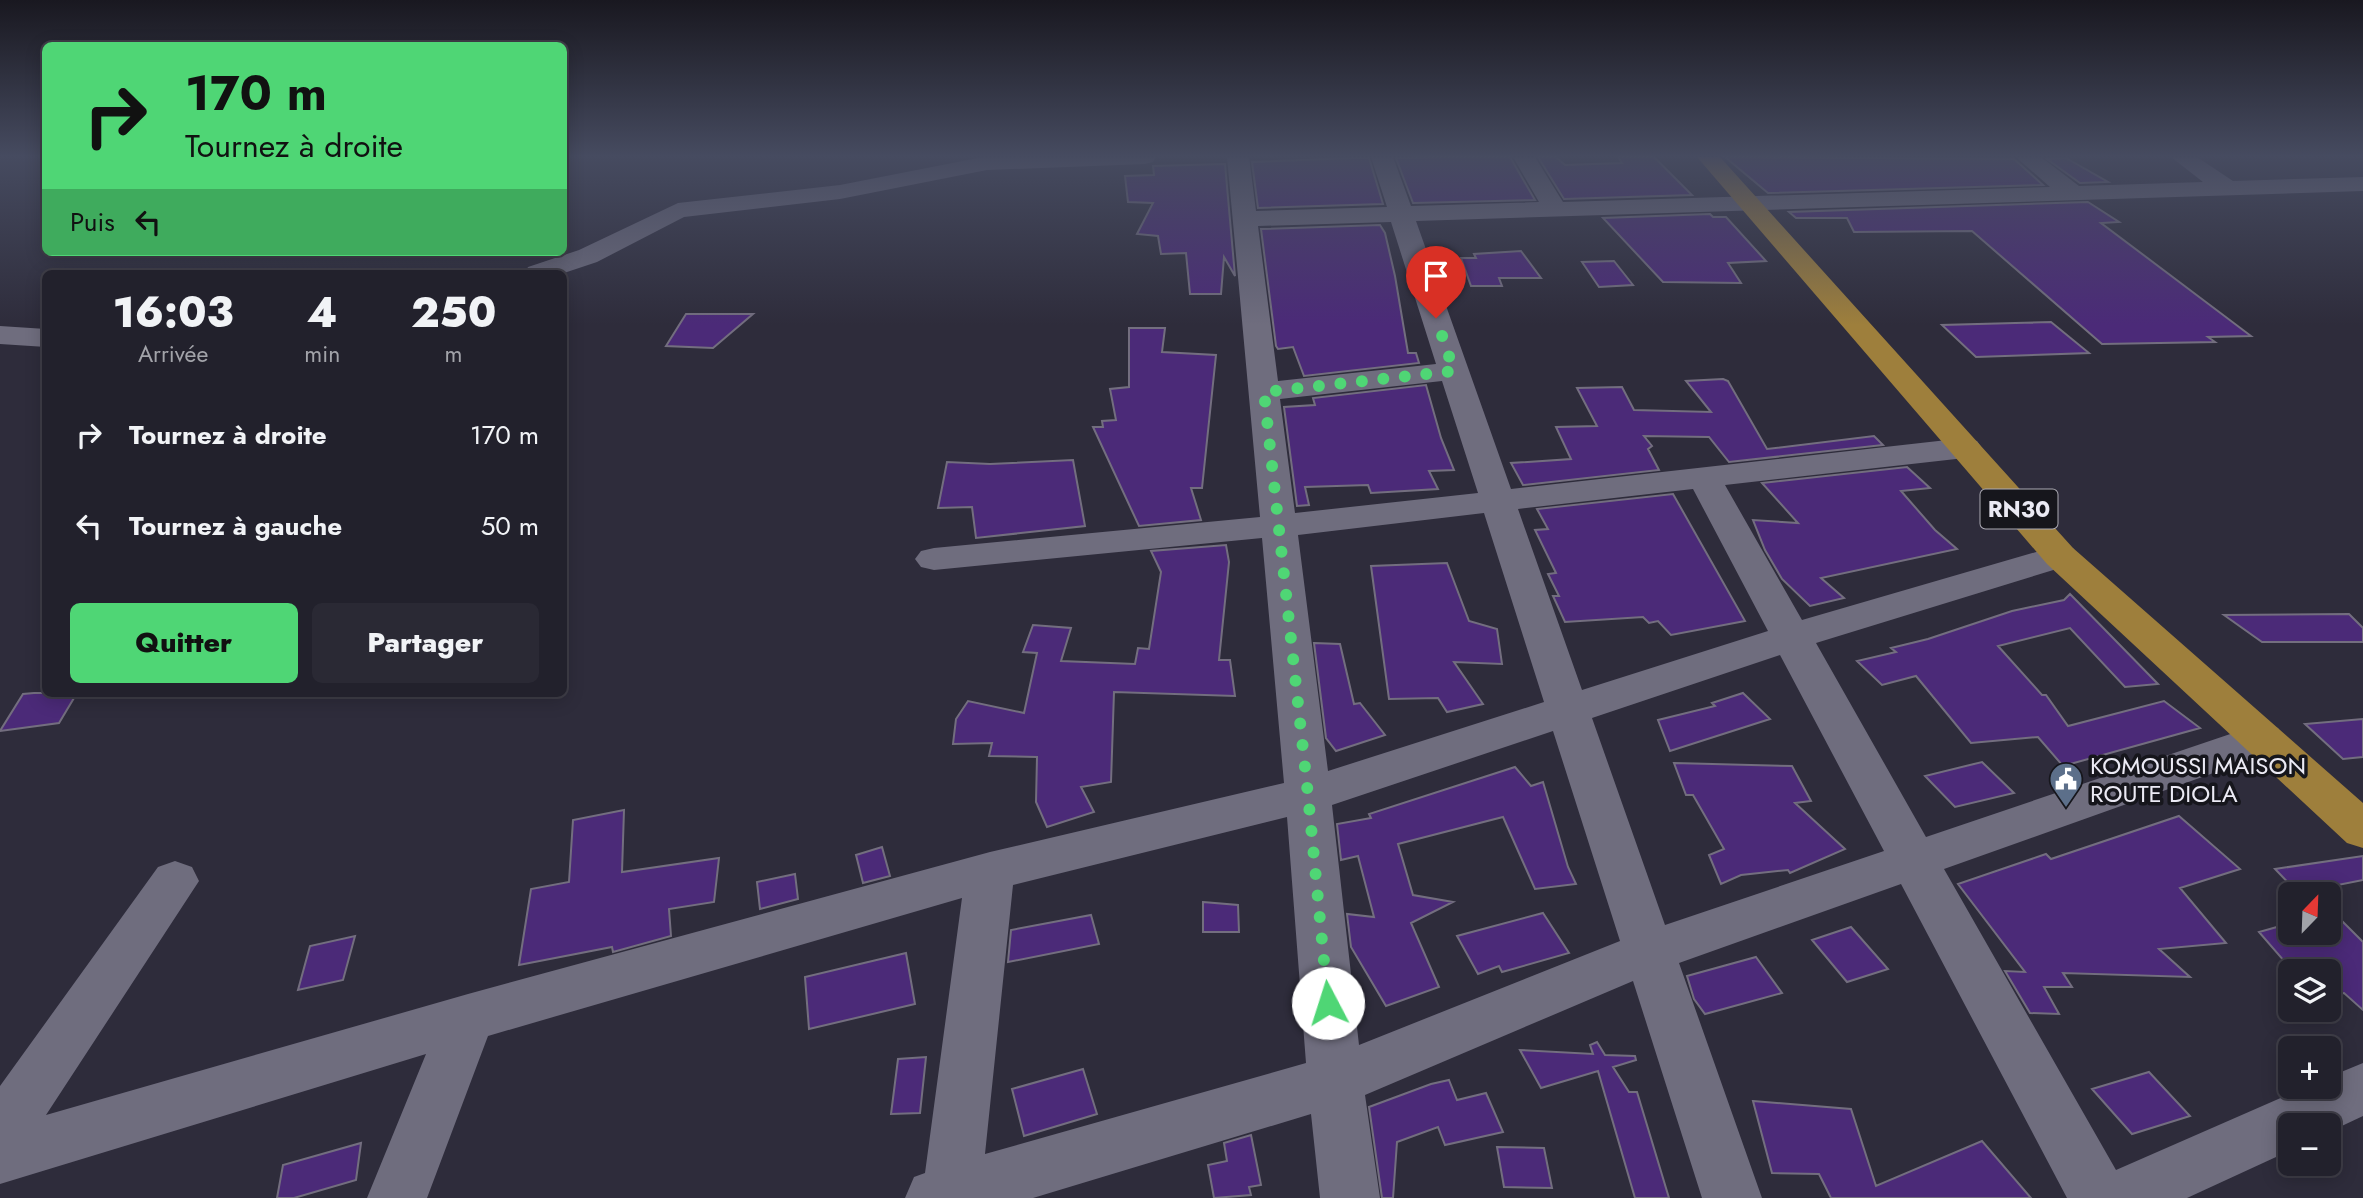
<!DOCTYPE html>
<html lang="fr">
<head>
<meta charset="utf-8">
<style>
	body { margin:0; font-family:Jost,sans-serif; background:#2a2934; color:#f1f3f6; height:100vh; display:flex; flex-direction:column; font-size:26px; white-space:nowrap }
	* { box-sizing:border-box; margin:0 }
	p { font-size:23px; color:#a2a3a9 }
	.icon { flex:none; width:38px; height:38px; fill:none; stroke:currentColor; stroke-width:2; stroke-linecap:round; stroke-linejoin:round }
	.map { position:relative; flex:1; overflow:hidden }
	.side { position:absolute; left:42px; top:270px; width:525px; height:427px; display:flex; flex-direction:column; background:#22212c; border-radius:10px; box-shadow:0 4px 18px #0003,0 0 0 2px #3f3e48 }
	.side>* { flex:none }
	.hud { position:absolute; left:42px; top:42px; width:525px; height:214px; border-radius:10px; box-shadow:0 4px 18px #0003,0 0 0 2px #3f3e48; background:#4fd675; color:#111; overflow:hidden }
	.needle { width:46px; rotate:23deg }
	.buttons { position:absolute; left:2278px; top:882px; display:grid; gap:14px }
	.buttons a { display:grid; place-items:center; width:63px; height:63px; border-radius:10px; background:#22212c; box-shadow:0 4px 18px #0003,0 0 0 2px #3f3e48; font-size:35px }
	.pin { position:absolute; display:grid; place-items:center; width:60px; height:60px; color:#fff; margin:-72px -30px; border-radius:50% 50% 50% 0; rotate:-45deg; box-shadow:0 0 7px #0007 }
	.pin .icon { rotate:45deg }
	.me { position:absolute; width:77px; margin:-38px; rotate:355deg; stroke-linejoin:round; filter:drop-shadow(0 0 5px #0008) }
	.turn { display:flex; align-items:center; gap:24px; height:147px; padding:0 28px; font-size:32px }
	.turn .icon { width:91px; height:91px; stroke-width:2.5 }
	.turn b { display:block; font-size:49px; line-height:60px }
	.then { display:flex; align-items:center; height:66px; padding:0 28px; background:#0003; gap:14px; font-size:26px }
	.eta { display:flex; justify-content:space-evenly; align-items:center; height:119px; text-align:center }
	.eta b { font-size:42px; font-weight:800; line-height:49px }
	.primary-button { display:flex; gap:14px; margin-top:auto; padding:14px 28px }
	.primary-button a { flex:1; height:80px; border-radius:10px; background:#4fd675; color:#111; font-size:28px; font-weight:800; line-height:80px; text-align:center }
	.primary-button a+a { background:#2a2934; color:#f1f3f6 }
	ul { padding:0; list-style:none }
	li { display:flex; align-items:center; gap:21px; height:91px; padding:0 28px }
	li div { flex:1 }
	li b { display:block; font-size:26px }
	li em { font-style:normal }
	.map>svg:first-child { display:block }
	.building { fill:#4b2a78; stroke:#736e7f; stroke-width:2 }
	.lines { fill:none; stroke-linecap:round; stroke-linejoin:round }
	.minor { fill:#6f6d7e; fill-rule:evenodd }
	.major { fill:#9e7f3c; fill-rule:evenodd }
	.route { stroke:#4fd675; stroke-width:12; stroke-dasharray:0 21.6 }
	.labels { text-anchor:middle; dominant-baseline:central; stroke-width:7; stroke-linejoin:round; paint-order:stroke }
	.shield { fill:#16161c; stroke:#abaab3; stroke-width:2 }
	.shield-label { font-size:23px; font-weight:bold; fill:#ebeaf4 }
	.poi-label { font-size:24px; fill:#ebeaf4; stroke:#16161c; text-anchor:start }
</style>
</head>
<body>
<div class="map">
<svg width="2363" height="1198" viewBox="0 0 2363 1198">
	<rect width="100%" height="100%" fill="#2e2c3b"/>
	<path class="building" d="M1443,157h67l25,43 -122,3 -17,-45z
		M1538,157h18l9,8 57,-2 -4,-6h36l38,38 -128,4z
		M1725,157l289,2 29,26 -275,8z
		M1353,158h16l14,46 -125,4 -6,-46z
		M2066,158l42,24 -28,1 -33,-24z
		M1225,164l10,112 -11,-19 -3,37h-31l-4,-41 -25,1 -3,-18 -21,-2 16,-31 -25,-1 -3,-26 29,-1 -1,-9z
		M2088,202l31,20 -18,1 150,113 -43,1 7,5 -113,2 -130,-113 -118,1 -7,-14h-51l-7,-6z
		M1710,214l3,3h13l40,44 -38,2 13,20 -78,-1 -60,-64z
		M1380,225l5,8 10,43 13,77h8l3,10 -115,13 -11,-29 -15,2 -2,-3 -15,-117z
		M1521,251l20,27h-42l3,8h-31l-10,-28h15l-2,-4z
		M1614,261l19,24 -34,2 -17,-25z
		M686,314h67l-40,34 -47,-2z
		M2051,322l38,31 -113,4 -34,-32z
		M1129,328h36l-3,24 54,3 -14,133h-11l10,32 -62,6 -46,-99h10l-1,-6 14,-1 -6,-31 19,-2z
		M1723,379l5,2 39,68 107,-13 9,9 -154,17 -20,-25 -65,-1 8,10 -4,3 11,21 -136,15 -12,-22 60,-4 -15,-32 41,-1 -20,-38 45,-1 12,23 77,2 -25,-31z
		M1426,385l15,53 13,32 -25,1 9,18 -67,4 -3,-8 -63,2 4,18 -12,1 -13,-99 31,-2 -2,-7z
		M1073,460l12,66 -109,12 -4,-31 -34,1 9,-46 43,2z
		M1907,467l23,21 -29,3 34,39 22,19 -136,29 23,20 -34,8 -28,-27 -17,-29 -12,-30 45,3 -36,-40z
		M1673,494l72,127 -74,14 -13,-14 -9,2 -6,-6 -78,5 -12,-26h6l-11,-22 8,-1 -21,-43 13,-1 -11,-20z
		M1226,545l3,17 -10,98h11l5,36 -121,-4 -3,90 -30,5 13,25 -47,15 -11,-25 1,-45 -48,-1 3,-13 -39,1 3,-25 12,-18 56,12 13,-60 -14,-1 10,-27 38,3 -10,33 74,3 3,-16 11,1 12,-77 -10,-21z
		M1447,563l22,58 28,8 5,35 -48,-2 29,42 -36,8 -9,-14 -49,1 -18,-133z
		M2070,594l88,90 -33,3 -55,-59 -72,18 44,49h4l22,31 96,-25 36,27 -137,38 -25,-29 -67,6 -55,-67 -34,9 -25,-24 39,-9 -5,-4 37,-9 84,-28 52,-11z
		M2349,614l14,14v14h-101l-38,-27z
		M1314,643l26,1 14,60 6,-1 25,32 -49,16 -10,-13z
		M34,693h43l-18,30 -59,8 23,-37z
		M1743,693l27,26 -100,32 -12,-31 57,-14 -3,-3z
		M2363,719v38l-20,2 -38,-35z
		M1982,762l32,31 -59,14 -30,-31z
		M1674,763l118,3 19,35 -16,2 50,46 -55,24 -2,-3 -47,5 -20,9 -12,-29 15,-6 -31,-54h-7z
		M1515,767l16,19 12,-4 25,85 8,17 -41,5 -32,-72 -105,27 15,51 40,7 -42,21 28,64 -53,19 -35,-59 -4,-33 27,3 -16,-61 -17,4 -4,-36 34,-6 -2,-4z
		M624,810l-2,62 97,-14 -5,44 -45,7 2,27 -58,16 -1,-5 -93,18 12,-76 38,-7 4,-62z
		M2179,816l61,53 -60,19 46,55 -67,6 31,28 -127,-4 9,14h-28l15,27 -29,-1 -25,-42 20,1 -67,-88 88,-30 5,5z
		M882,847l8,29 -27,7 -7,-28z
		M2363,856v24l-65,13 -23,-24z
		M795,874l3,25 -38,10 -3,-27z
		M1203,902l35,3 1,27h-36z
		M2332,911l31,31v68l-19,-17 -15,2v-27l-38,1 -32,-37 32,-9v10h38v-21z
		M1543,913l26,40 -67,19 -3,-6 -21,8 -21,-38z
		M1091,915l8,29 -91,18 3,-32z
		M1851,927l37,42 -41,13 -35,-42z
		M355,936l-12,44 -45,10 12,-44z
		M906,953l9,51 -106,25 -4,-52z
		M1756,957l26,36 -77,21 -11,-15 -7,-23z
		M1597,1042l8,13 30,1 1,4 -23,7 16,25h8l32,106h-34l-37,-127 -57,17 -21,-38 73,4 -3,-9z
		M926,1057l-6,56 -29,1 7,-55z
		M1083,1069l14,45 -73,22 -12,-47z
		M2149,1072l41,44 -58,18 -40,-45z
		M1449,1080l8,20 29,-7 17,39 -58,13 -7,-18 -41,15 -4,56h-11l-13,-91 62,-23z
		M1753,1101l98,8 25,77 106,-45 49,57h-200l-12,-24 -47,-1z
		M1251,1135l10,50 -12,2 2,8 -37,3 -6,-33 19,-4 -3,-18z
		M361,1143l-5,37 -62,18h-17l6,-33z
		M1497,1147l47,1 8,40 -48,-1z"/>
	<g class="lines">
		<path class="minor" d="M983,157h173l-3,5 -8,2 -158,6 -147,29 -156,18 -87,45 -33,11h-39l3,-6 51,-17 99,-47 162,-18z
			M1227,157h22l7,54 131,-4 -16,-50h22l18,49 128,-4 -26,-45h22l28,45 487,-15 -34,-30h25l38,29 124,-4 -32,-25h26l36,24 130,-4v14l-947,30 95,268 454,-51 12,3 5,7 -5,7 -12,3 -240,27 77,135 258,-75 13,3 5,8 -5,8 -257,79 110,194 322,-109 15,-5 15,5 7,11 -7,11 -334,119 172,301 190,-83h23v-10l34,-14v53l-34,16v-7h-38v25l-104,48h-120l-166,-314 -222,79 83,235h-60l-69,-217 -268,114 15,103h-60l-9,-84 -278,84h-128l9,-21 11,-4 37,-275 -474,138 -61,162h-60l59,-144 -426,130v-98l158,-219 17,-6 17,6 7,14 -153,234 422,-121 522,-142 294,-69 -22,-245 -328,32 -13,-3 -6,-8 6,-8 13,-3 326,-31zM1391,222l45,142 -158,17 -20,-155zM1442,381l36,112 -183,20 -15,-114zM1693,489l75,142 -186,59 -64,-181zM1484,513l60,189 -216,69 -30,-236zM1780,655l104,196 -219,74 -73,-207zM1553,731l67,210 -261,104 -27,-240zM1287,817l19,246 -321,91 28,-269z
			M0,326l46,3v18l-46,-3z"/>
		<path class="major" d="M1697,157h23l353,391 290,255v45l-16,-5 -300,-279z"/>
	</g>
	<linearGradient id="sky" x2="0" y2="1"><stop stop-color="#191820"/><stop offset="0.48" stop-color="#464b60"/><stop offset="1" stop-color="#464b60" stop-opacity="0"/></linearGradient>
	<rect width="2363" height="325" fill="url(#sky)"/>
	<g class="lines">
		<path class="route" d="M1328,1003l-20,-208 -44,-403 190,-21 -18,-53"/>
	</g>
	<defs>
		<symbol id="civic-pin" viewBox="-11 -11 22 30"><path d="M0 17L-7.5 6A9.5 9.5 0 1 1 7.5 6Z" fill="#5c6f8a" stroke="#16161c"/><path d="M-.6-6.5H3V-4.5H.6V-3L4-1V1h2V6H-6V1h2V-1L-.6-3ZM-1.2 2.5V6h2.4V2.5Z" fill="#fff"/></symbol>
	</defs>
	<g fill-rule="evenodd">
		<use href="#civic-pin" x="2047" y="760" width="38" height="52"/>
	</g>
	<g class="labels">
		<rect class="shield" x="1980.5" y="489.5" width="77" height="39" rx="5"/>
		<g class="shield-label">
			<text x="2019" y="509">RN30</text>
		</g>
		<g class="poi-label">
			<text x="2090" y="765">KOMOUSSI MAISON<tspan x="2090" dy="28">ROUTE DIOLA</tspan></text>
		</g>
	</g>
</svg>
<div class="buttons">
<a><svg class="needle" viewBox="-14 -14 28 28"><path d="M0-13l5 13h-10z" fill="#e53935"/><path d="M0 13l5-13h-10z" fill="#a2a3a9"/></svg></a>
<a><svg class="icon" aria-label="layers" viewBox="0 0 24 24"><path d="M12 4l9 5-9 5-9-5zM3 14l9 5 9-5"/></svg></a>
<a>+</a>
<a>−</a>
</div>
<div class="pin" style="left:1436px;top:318px;background:#d93025"><svg class="icon" aria-label="arrive" viewBox="0 0 24 24"><path d="M6 21V4h12l-3 4 3 4H6"/></svg></div>
<svg class="me" style="left:1328px;top:1003px" viewBox="-20 -20 40 40"><circle r="19" fill="#fff"/><path d="M0-13L10 11 0 6-10 11z" fill="#4fd675"/></svg>
<div class="hud">
<div class="turn"><svg class="icon" aria-label="right" viewBox="0 0 24 24"><path d="M7 20v-9h11M14 6l5 5-5 5"/></svg><div><b>170 m</b>Tournez à droite</div></div>
<div class="then">Puis<svg class="icon" aria-label="left" viewBox="0 0 24 24"><path d="M17 20v-9H6M10 6l-5 5 5 5"/></svg></div>
</div>
<section class="side">
<div class="eta">
<div><b>16:03</b><p>Arrivée</p></div>
<div><b>4</b><p>min</p></div>
<div><b>250</b><p>m</p></div>
</div>
<ul>
<li><svg class="icon" aria-label="right" viewBox="0 0 24 24"><path d="M7 20v-9h11M14 6l5 5-5 5"/></svg><div><b>Tournez à droite</b></div><em>170 m</em></li>
<li><svg class="icon" aria-label="left" viewBox="0 0 24 24"><path d="M17 20v-9H6M10 6l-5 5 5 5"/></svg><div><b>Tournez à gauche</b></div><em>50 m</em></li>
</ul>
<div class="primary-button"><a>Quitter</a><a>Partager</a></div>
</section>
</div>
</body>
</html>
